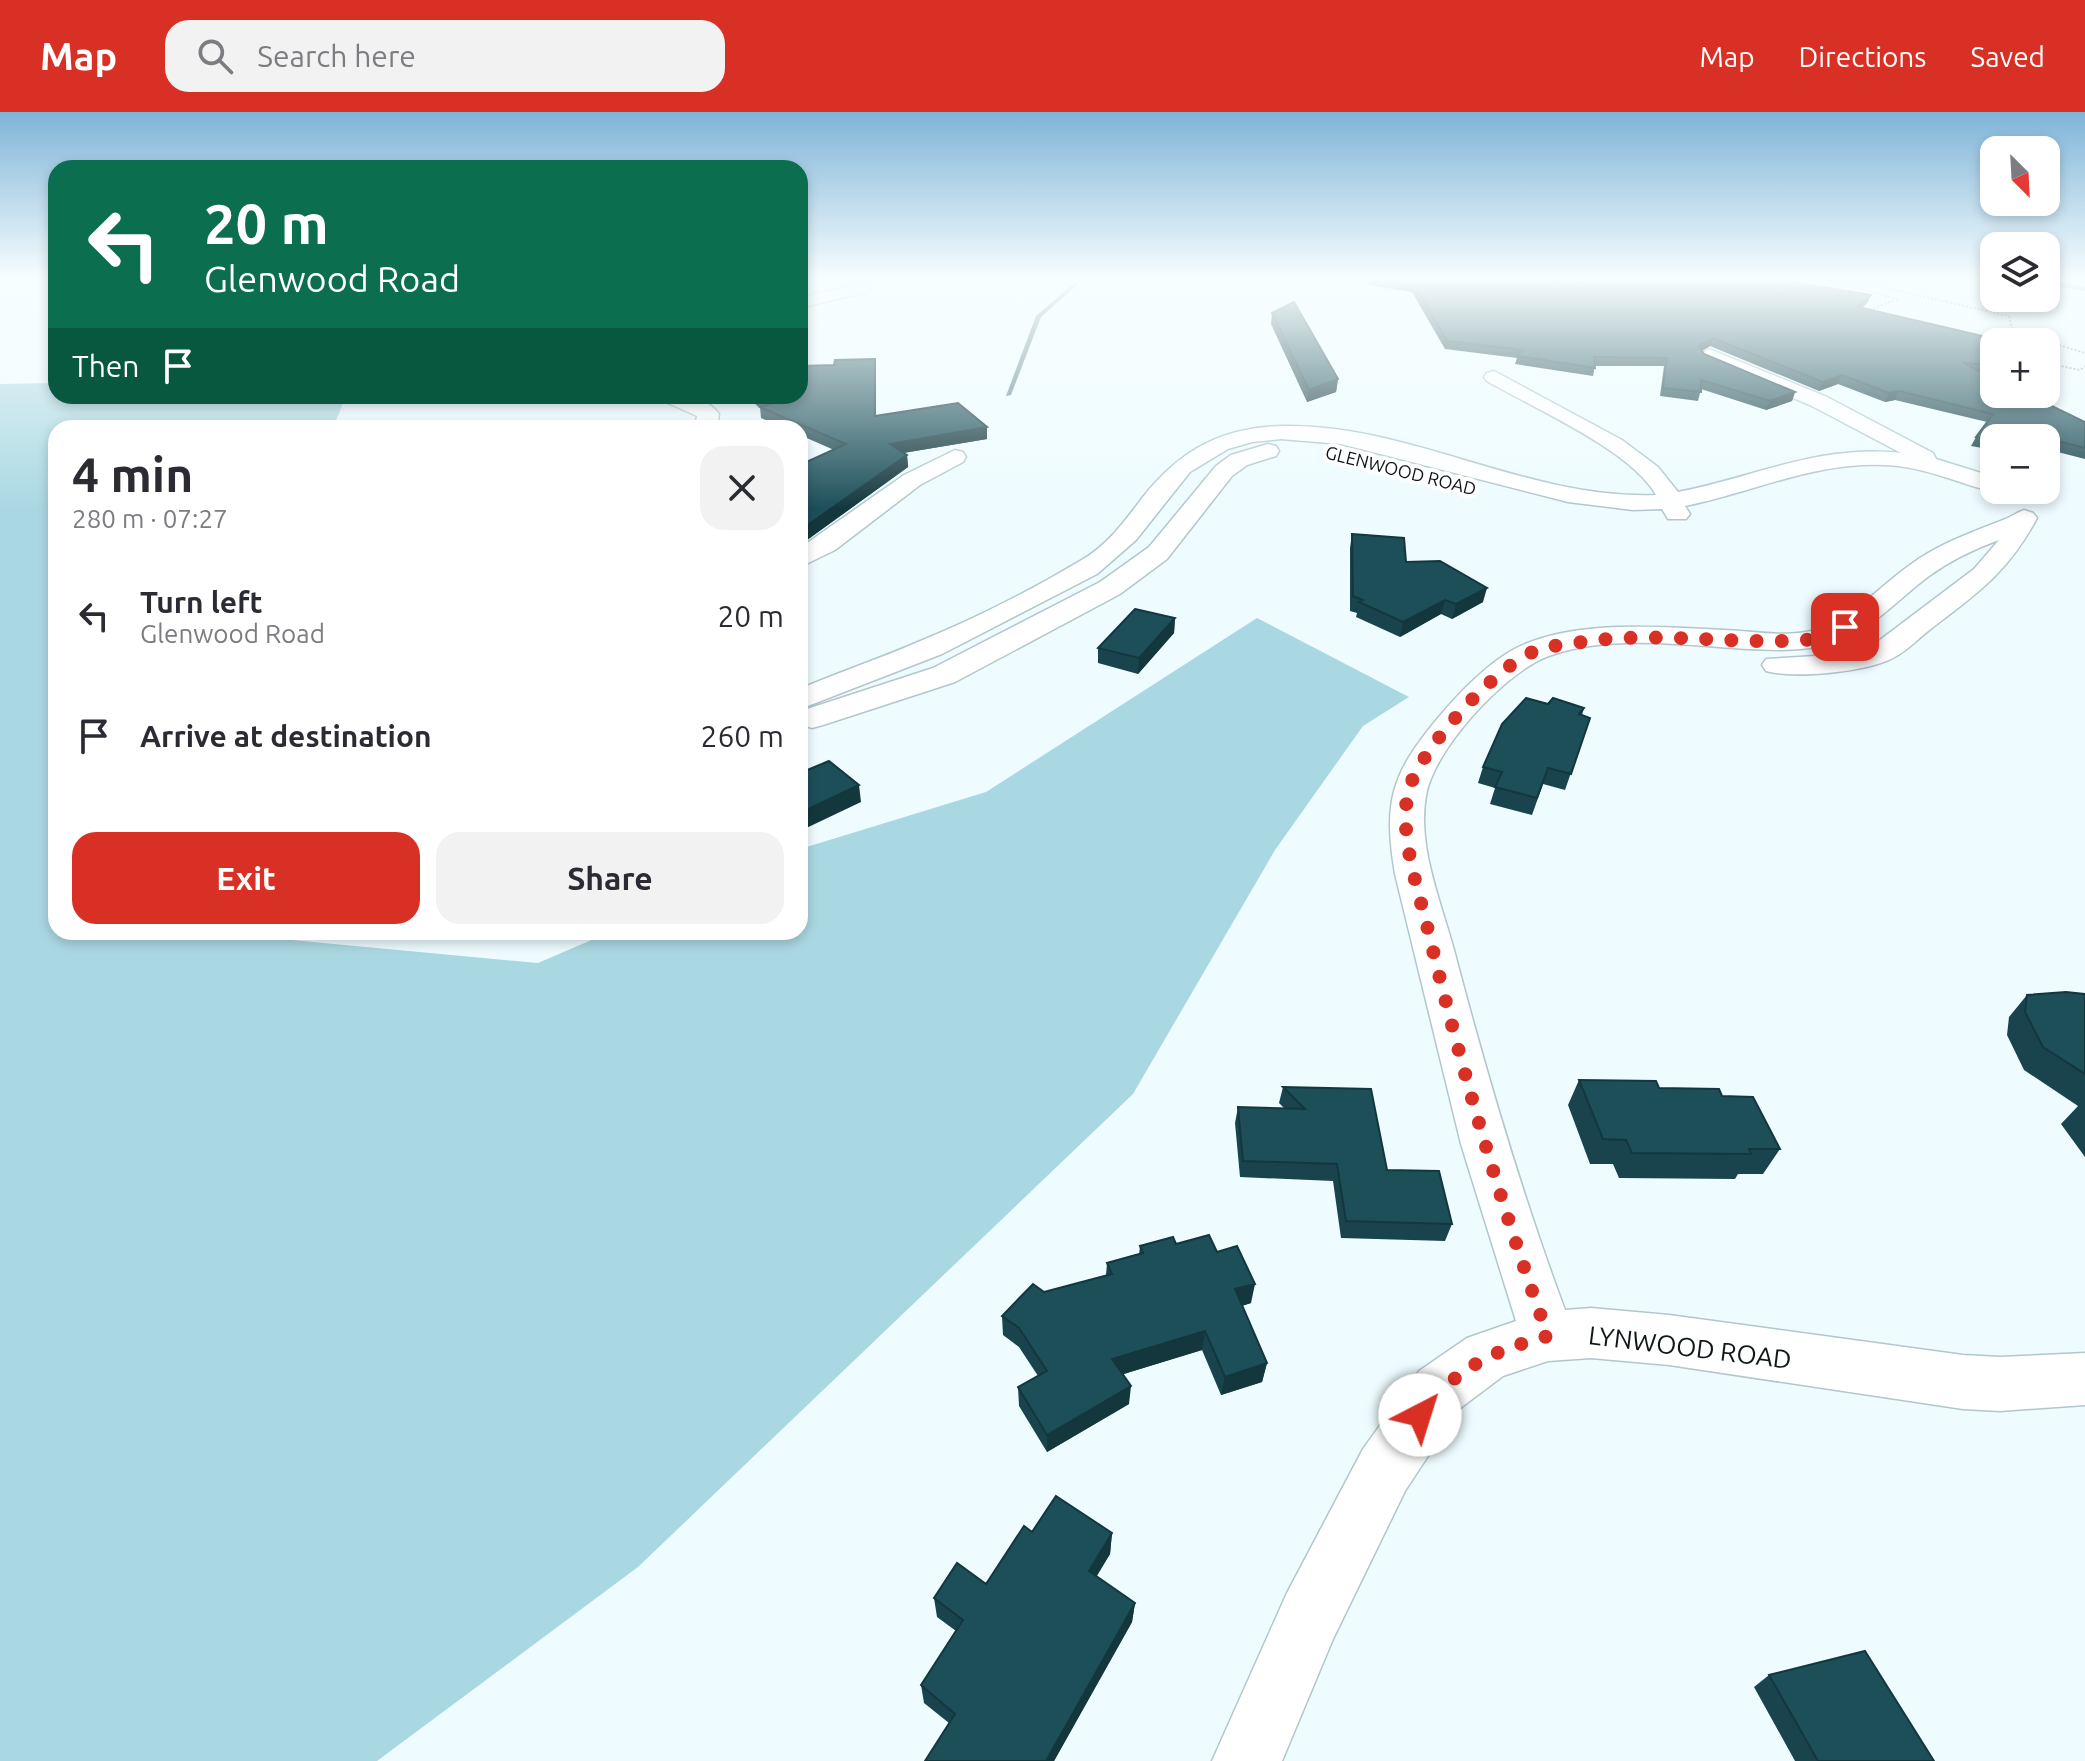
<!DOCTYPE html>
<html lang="en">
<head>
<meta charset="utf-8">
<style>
	body { margin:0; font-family:Ubuntu,sans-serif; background:#f2f2f3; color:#2b2b33; height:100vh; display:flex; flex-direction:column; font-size:30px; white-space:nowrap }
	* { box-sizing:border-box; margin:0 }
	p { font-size:26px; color:#7c7c81 }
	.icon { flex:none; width:44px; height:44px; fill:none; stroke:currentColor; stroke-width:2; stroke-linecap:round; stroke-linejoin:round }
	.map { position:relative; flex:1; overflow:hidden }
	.sheet { position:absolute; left:48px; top:308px; width:760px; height:520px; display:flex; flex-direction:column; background:#fff; border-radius:24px; box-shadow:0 4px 12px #0003 }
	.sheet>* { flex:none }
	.hud { position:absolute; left:48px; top:48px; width:760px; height:244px; border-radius:24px; box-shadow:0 4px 12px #0003; background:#0b6e4f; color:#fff; overflow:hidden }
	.needle { width:52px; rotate:156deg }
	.fabs { position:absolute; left:1980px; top:24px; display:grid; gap:16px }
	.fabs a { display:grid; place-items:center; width:80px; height:80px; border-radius:16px; background:#fff; box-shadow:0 4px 12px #0003; font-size:40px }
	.pin { position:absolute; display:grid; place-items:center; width:68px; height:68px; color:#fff; margin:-34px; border-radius:16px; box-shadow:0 4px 12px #0006 }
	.me { position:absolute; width:88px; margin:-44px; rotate:40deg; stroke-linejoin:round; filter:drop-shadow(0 0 6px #0008) }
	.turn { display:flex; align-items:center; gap:28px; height:168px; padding:0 24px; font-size:36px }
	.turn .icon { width:104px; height:104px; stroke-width:2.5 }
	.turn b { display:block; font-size:56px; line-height:68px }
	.then { display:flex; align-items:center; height:76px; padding:0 24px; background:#0003; gap:16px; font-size:30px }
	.round { display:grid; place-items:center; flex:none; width:84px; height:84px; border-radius:24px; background:#f2f2f3 }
	.headline { display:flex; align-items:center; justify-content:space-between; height:136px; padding:0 24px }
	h1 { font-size:48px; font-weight:700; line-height:60px }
	.button { display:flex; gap:16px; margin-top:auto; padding:16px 24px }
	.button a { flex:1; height:92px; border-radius:24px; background:#d93025; color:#fff; font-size:32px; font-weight:700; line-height:92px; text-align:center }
	.button a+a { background:#f2f2f3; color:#2b2b33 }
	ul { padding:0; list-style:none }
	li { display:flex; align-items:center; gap:24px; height:120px; padding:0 24px }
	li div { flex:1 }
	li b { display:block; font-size:30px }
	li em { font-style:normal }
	header { display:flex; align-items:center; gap:48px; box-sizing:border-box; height:112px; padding:0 40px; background:#d93025; color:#fff }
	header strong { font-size:38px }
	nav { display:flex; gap:44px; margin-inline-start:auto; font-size:28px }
	.search { width:560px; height:72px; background:#f2f2f3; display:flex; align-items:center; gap:20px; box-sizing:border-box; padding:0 28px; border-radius:24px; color:#7c7c81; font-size:30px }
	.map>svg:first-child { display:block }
	.green { fill:#aad8e2 }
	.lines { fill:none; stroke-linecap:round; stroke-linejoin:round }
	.stream { fill:#60868e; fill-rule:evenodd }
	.minor-casing { stroke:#b1c7cc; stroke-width:3 }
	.path { stroke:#9fabae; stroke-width:2; stroke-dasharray:2 2; stroke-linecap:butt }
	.minor { fill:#fff; fill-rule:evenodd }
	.wall { fill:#19444d }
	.shaded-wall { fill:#14373e }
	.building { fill:#1d4f59; stroke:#14373e; stroke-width:2 }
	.route { stroke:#d93025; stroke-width:14; stroke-dasharray:0 25.2 }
	.labels { text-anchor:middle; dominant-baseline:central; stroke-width:8; stroke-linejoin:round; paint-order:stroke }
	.far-street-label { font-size:18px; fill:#0f1719; stroke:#fff }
	.near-street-label { font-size:26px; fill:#0f1719; stroke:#fff }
</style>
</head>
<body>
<header>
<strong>Map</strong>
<div class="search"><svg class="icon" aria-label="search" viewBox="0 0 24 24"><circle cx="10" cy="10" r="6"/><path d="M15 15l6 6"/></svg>Search here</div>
<nav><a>Map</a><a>Directions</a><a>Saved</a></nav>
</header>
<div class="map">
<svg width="2085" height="1649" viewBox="0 0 2085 1649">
	<rect width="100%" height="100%" fill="#eefcff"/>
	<path class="green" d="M56,271v13h290l-13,32h-277v504h151l331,31 72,-31h190v-83l186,-57 271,-174 152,79 -46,29 -88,124 -142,244 -495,473 -261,194h-377v-1377z"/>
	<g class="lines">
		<path class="stream" d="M1079,167h5l-43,38 -30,78 -5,1 30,-80z
			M2046,168l39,7v4l-39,-7z"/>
		<defs>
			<path id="minor" d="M861,171l6,1 3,4 -3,4 -67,16v-10z
				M1709,237l118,48 106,56 3,6 58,18v13h9l-9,2c-33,-8 -62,-22 -96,-26 -76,-8 -140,25 -213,40l5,8 -4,5h-18l-6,-10 -29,1 -65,-8 -227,-58 -60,-5 -29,3 -24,7 -38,23 -54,68 -39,34 -155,80 -142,55v-20c39,-17 79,-30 118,-47 54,-22 112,-51 162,-81 27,-15 45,-40 63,-64 37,-47 79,-70 140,-71 127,-3 244,74 373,69 -25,-45 -123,-87 -169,-114l-3,-4 3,-4 7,-2 128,69 36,27 20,25c78,-15 140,-48 223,-39l-89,-47 -110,-47 -3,-4z
				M658,284c22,0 46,-2 61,18l-2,14h-22l2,-12 -36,-16z
				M1268,332l8,2 3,5 -3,5 -29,9 -15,11 -65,83 -47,35 -165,88 -132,43 -11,3 -12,-4 1,-13 132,-43 167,-86 49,-35 67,-81 15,-11z
				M955,338l8,2 3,5 -3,5 -43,23 -85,65 -35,17v-19l104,-73z
				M2024,398l9,3 4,5c-29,54 -58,74 -105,110 -12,9 -25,23 -39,30 -27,14 -97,21 -127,13l-4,-6 4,-6 67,-4 39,-9 102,-77 25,-29c-25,9 -48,20 -70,36 -30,22 -57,54 -93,66 -34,11 -68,8 -103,6 -58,-4 -130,-13 -187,9 -42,17 -113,93 -120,139 -9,50 15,106 28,154 32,122 67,242 111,360l26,-2 78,7 294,40 37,2 85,-4v52l-85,6 -37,-2 -294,-44 -78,-7 -43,3 -45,15 -44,33 -54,82 -72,148 -51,122h-70l75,-168 76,-144 56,-78 48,-33 49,-17 -55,-177 -66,-270c-12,-72 -4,-100 43,-156 20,-24 44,-49 71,-66 58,-34 151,-25 215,-22 30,1 62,8 91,0 36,-10 65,-44 95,-65 28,-21 60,-32 93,-45 8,-3 13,-7 21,-10z"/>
		</defs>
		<use href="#minor" class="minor-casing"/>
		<path class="path" d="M1791,167l39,1 67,19 -30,12
			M1845,167l164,37 4,15 72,22
			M2046,251l34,7 5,-4"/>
		<use href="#minor" class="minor"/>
	</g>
	<path class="wall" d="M1369,167h202l-10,5 307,18 -6,6 132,34v31h-10l101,49v37l-39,-10v-11h-52v12l-23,-4 5,-9 11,-15 -92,-22 -10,2 -47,-18 -19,7 -109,-45 -8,5 2,3 91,38 -3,9 -26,9 -65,-21 -3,12 -38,-5 4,-30h-69l-2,10 -78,-12 2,-6 -72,-9 -33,-57 -44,-7z
		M1272,201l66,66 -2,13 -29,10 -36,-78z
		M875,247l1,57 111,11v12l-84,14 4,2 1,12 -101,73 -7,-1v-74l34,-15 -34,-15v-7h-16l-23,-10 -1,-11 -4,-2 -1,-9h45l34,-31z
		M1352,422l54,28 77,40 -31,17 -11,-5 -41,23 -44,-20 1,-4 -7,-2v-63z
		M1175,506l-1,15 -36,41 -40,-11v-15z
		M1548,592l36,4 -2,7 8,3 -25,72 -22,-6 -11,31 -42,-11 5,-16 -17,-5 5,-16z
		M2085,882v163l-24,-33 17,-18 -54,-36 -17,-35 2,-18 18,-22z
		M1579,968l143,16 58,53 -17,25h-25l-3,5 -116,-1 -6,-14h-23l-22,-59z
		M1283,975l104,83 65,54 -7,17 -104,-3 -8,-57 -93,-4 -5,-54 3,-16 46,1 -5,-5z
		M1176,1132l41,8 34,51 -9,3 25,57 -5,19 -41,13 -19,-45 -79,24 6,30 -82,48 -28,-46 -1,-19 20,-11 -19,-29 -16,-12 -1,-19 42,-24 62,-17 1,-12 32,-8 1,-9z
		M1032,1420l80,1 -2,21 -14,22 39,27 -3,19 -78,139h-129l24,-38 -25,-20 -3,-18 35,-54 -19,-14 -3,-19 52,-14z
		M1769,1563l165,86h-139l-41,-74z"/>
	<path class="shaded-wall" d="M1560,167h11l-27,15 2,-7z
		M1871,183l-3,7 -13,12 3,-7z
		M1713,226l-3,8 -14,8 3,-8z
		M1842,263l-4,9 -19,7 4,-9z
		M1338,267l-2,13 -29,10 2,-12z
		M1899,279l-4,9 -10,2 4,-9z
		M1795,280l-3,9 -26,9 4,-9z
		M987,315v12l-96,16 -1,-11z
		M907,343l1,12 -101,73 -2,-13z
		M1487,476l-4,14 -31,17 4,-15z
		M1445,488l-4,14 -41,23 3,-15z
		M1175,506l-1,15 -36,41 1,-16z
		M859,673l2,17 -61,29v-18z
		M1255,1172l-4,19 -20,6 4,-20z
		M1205,1219l-3,19 -91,28 1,-19z
		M1267,1251l-5,19 -41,13 4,-18z
		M1131,1274l-2,18 -82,48v-17z
		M1112,1421l-2,21 -22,37 1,-20z
		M1135,1491l-3,19 -78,139h-8z"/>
	<path class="building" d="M1376,167h184l-14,8 52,-8h175l98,16 -13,12 150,35h-14v23l-31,-2 31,15v16h33l58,28v26l-39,-10h-52v2l-18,-3 17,-23 -94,-23 -10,2 -47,-18 -19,7 -110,-44 -14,8 5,8 91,38 -25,9 -69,-21v12l-38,-4 4,-30 -73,-1 1,11 -78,-12 5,-6 -75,-9 -33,-57z
		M1294,190l44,77 -29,11 -37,-77z
		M875,247v57l83,-13 29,24 -97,17 17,11 -102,72h-5v-62l46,-21 -86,-37 14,-4 -16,-7h42l1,-30 33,-1 1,-5z
		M1352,422l52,4 2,24 34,-1 47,27 -31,16 -11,-4 -42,22 -44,-20 4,-2 -10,-4z
		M1135,497l40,9 -36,40 -41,-10z
		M1526,586l22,6 5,-6 31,10 -5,6 11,4 -19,56 -23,-6 -11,30 -42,-11 7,-15 -19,-5 19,-43z
		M829,649l30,24 -59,28v-40z
		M2066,880l19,2v80l-42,-27 -18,-35 2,-17z
		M1579,968l77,1 3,7 60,1 3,7 31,1 27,52h-31l2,5 -119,-1 -6,-13 -23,-1z
		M1283,975l88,2 16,81 52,1 13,53 -106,-3 -9,-57 -94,-3 -5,-54 67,2z
		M1209,1123l8,17 20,-6 18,38 -20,5 32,74 -42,14 -20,-46 -93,28 19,27 -84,49 -29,-48 29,-16 -28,-43 -17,-12 31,-32 11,8 68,-18 -5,-11 36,-10 -3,-7 33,-9 3,7z
		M1056,1384l56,37 -23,38 46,32 -89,158h-121l30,-47 -34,-29 42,-65 -29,-22 23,-35 29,21 38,-58 8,6z
		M1865,1539l69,110h-116l-49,-86z"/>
	<linearGradient id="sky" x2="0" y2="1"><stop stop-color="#7fb4d8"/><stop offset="0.42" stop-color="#f7feff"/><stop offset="1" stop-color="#f7feff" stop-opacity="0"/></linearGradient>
	<rect width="2085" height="397" fill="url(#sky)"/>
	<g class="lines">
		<path class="route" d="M1420,1303c36,-47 72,-64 128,-79 -48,-133 -87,-269 -120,-406 -10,-42 -29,-94 -20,-137 8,-40 89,-128 127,-142 13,-5 27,-6 41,-8 77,-13 153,2 230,-3l21,-4 18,-9"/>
	</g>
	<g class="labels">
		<g class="far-street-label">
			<text transform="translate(1401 358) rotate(14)">GLENWOOD ROAD</text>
		</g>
		<g class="near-street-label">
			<text transform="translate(1690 1235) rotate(7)">LYNWOOD ROAD</text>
		</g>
	</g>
</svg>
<div class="fabs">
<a><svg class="needle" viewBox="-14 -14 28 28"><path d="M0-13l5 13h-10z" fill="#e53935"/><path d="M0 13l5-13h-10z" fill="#7c7c81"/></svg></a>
<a><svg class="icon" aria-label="layers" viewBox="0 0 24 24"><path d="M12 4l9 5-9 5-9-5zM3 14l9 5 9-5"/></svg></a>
<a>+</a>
<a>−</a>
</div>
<div class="pin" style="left:1845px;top:515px;background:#d93025"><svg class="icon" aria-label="arrive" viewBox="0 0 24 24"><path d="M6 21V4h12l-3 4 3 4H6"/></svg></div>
<svg class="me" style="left:1420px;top:1303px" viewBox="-20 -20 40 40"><circle r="19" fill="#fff"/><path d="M0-13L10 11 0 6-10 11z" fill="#d93025"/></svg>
<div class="hud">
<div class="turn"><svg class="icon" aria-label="left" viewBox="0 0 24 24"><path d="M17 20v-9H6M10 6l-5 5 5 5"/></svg><div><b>20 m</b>Glenwood Road</div></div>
<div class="then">Then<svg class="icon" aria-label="arrive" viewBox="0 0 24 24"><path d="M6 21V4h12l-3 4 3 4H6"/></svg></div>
</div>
<section class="sheet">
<div class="headline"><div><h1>4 min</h1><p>280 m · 07:27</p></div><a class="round"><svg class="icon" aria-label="close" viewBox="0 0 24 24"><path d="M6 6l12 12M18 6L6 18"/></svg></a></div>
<ul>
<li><svg class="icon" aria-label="left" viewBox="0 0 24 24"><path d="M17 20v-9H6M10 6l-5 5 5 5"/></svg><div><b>Turn left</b><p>Glenwood Road</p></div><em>20 m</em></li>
<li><svg class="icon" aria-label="arrive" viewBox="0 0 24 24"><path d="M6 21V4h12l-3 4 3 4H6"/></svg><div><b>Arrive at destination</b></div><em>260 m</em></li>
</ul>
<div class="button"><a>Exit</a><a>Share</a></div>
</section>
</div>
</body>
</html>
